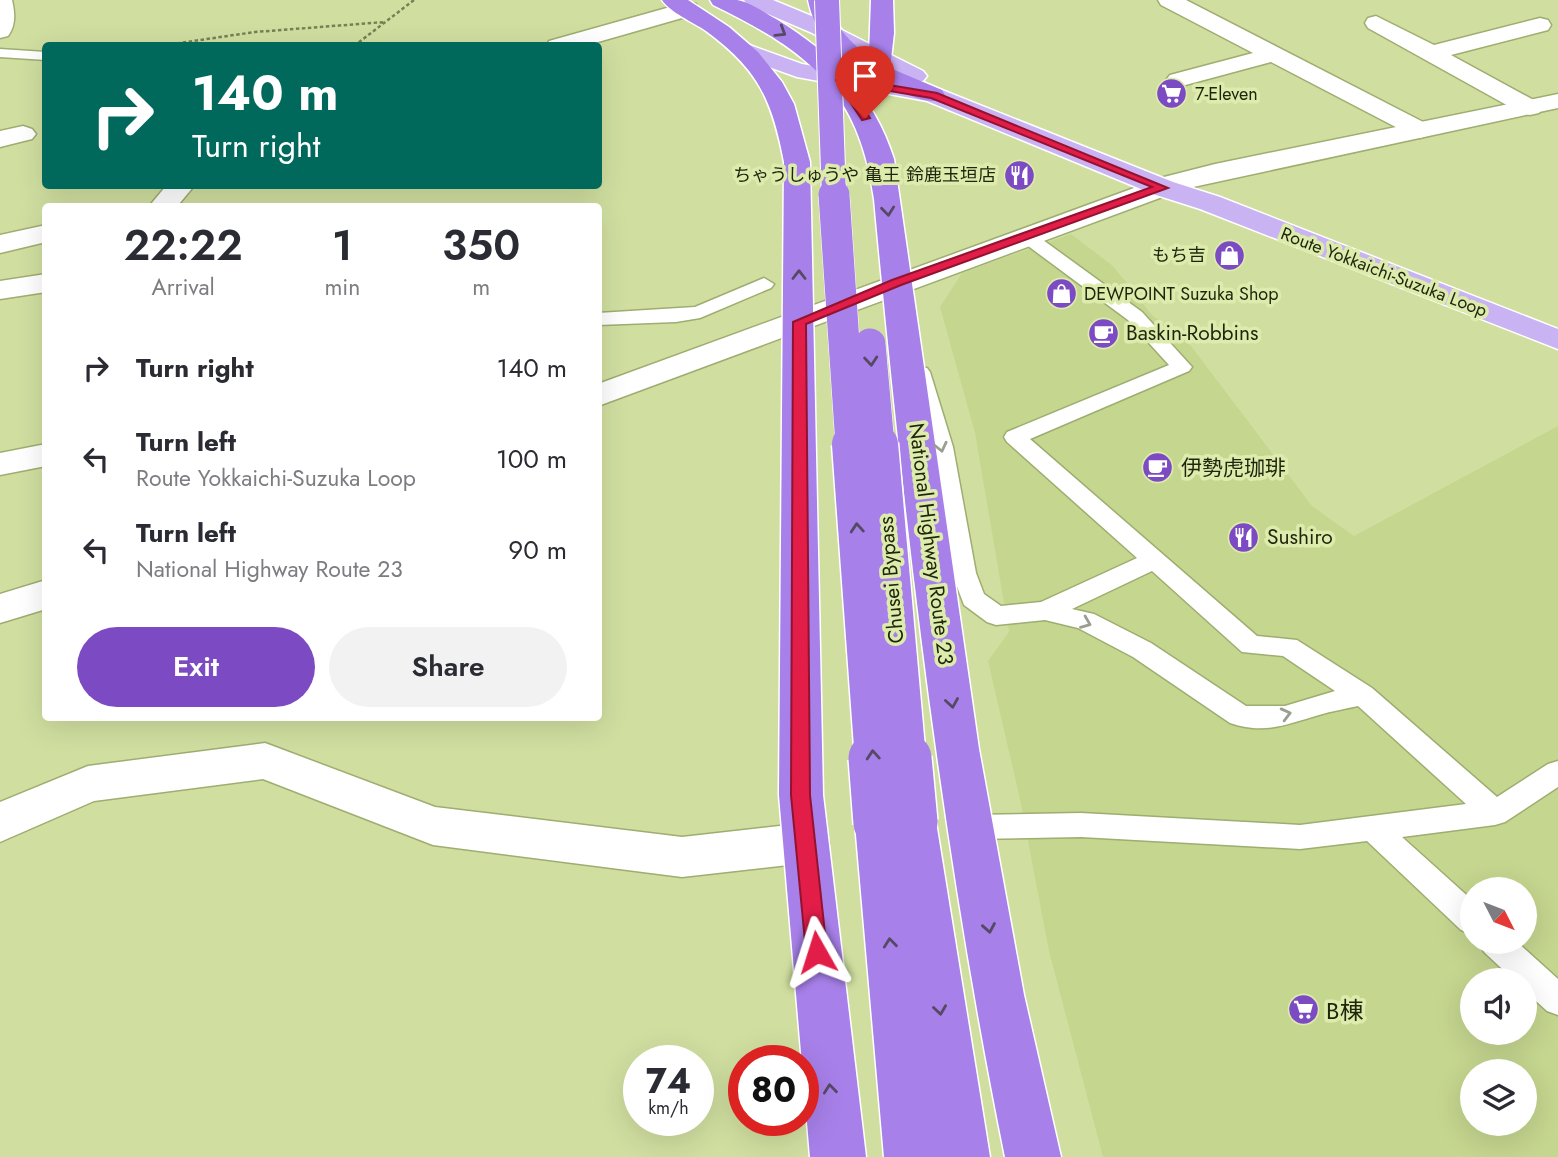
<!DOCTYPE html>
<html lang="en">
<head>
<meta charset="utf-8">
<style>
	body { margin:0; font-family:Jost,"Noto Sans JP",sans-serif; background:#f2f2f3; color:#2b2b33; height:100vh; display:flex; flex-direction:column; font-size:26px; white-space:nowrap }
	* { box-sizing:border-box; margin:0 }
	p { font-size:23px; color:#7c7c81 }
	.icon { flex:none; width:38px; height:38px; fill:none; stroke:currentColor; stroke-width:2; stroke-linecap:round; stroke-linejoin:round }
	.map { position:relative; flex:1; overflow:hidden }
	.sheet { position:absolute; left:42px; top:203px; width:560px; height:518px; display:flex; flex-direction:column; background:#fff; border-radius:7px; box-shadow:0 7px 28px #0002 }
	.sheet>* { flex:none }
	.banner { position:absolute; left:42px; top:42px; width:560px; height:147px; border-radius:7px; box-shadow:0 7px 28px #0002; background:#00695c; color:#fff; overflow:hidden }
	.needle { width:46px; rotate:132deg }
	.buttons { position:absolute; left:1460px; top:877px; display:grid; gap:14px }
	.buttons a { display:grid; place-items:center; width:77px; height:77px; border-radius:50%; background:#fff; box-shadow:0 7px 28px #0002; font-size:35px }
	.speed { position:absolute; left:623px; top:1045px; display:flex; gap:14px; font-size:35px; font-weight:700; text-align:center }
	.speed>* { display:grid; place-content:center; width:91px; height:91px; border-radius:50%; background:#fff; box-shadow:0 7px 28px #0002; line-height:1 }
	.speed small { font-size:18px; font-weight:400 }
	.speed .limit { border:10px solid #d22; background:#fff; color:#111 }
	.pin { position:absolute; display:grid; place-items:center; width:60px; height:60px; color:#fff; margin:-72px -30px; border-radius:50% 50% 50% 0; rotate:-45deg; box-shadow:0 0 7px #0007 }
	.pin .icon { rotate:45deg }
	.me { position:absolute; width:77px; margin:-38px; rotate:354deg; stroke-linejoin:round; filter:drop-shadow(0 0 5px #0008) }
	.turn { display:flex; align-items:center; gap:24px; height:147px; padding:0 35px; font-size:32px }
	.turn .icon { width:91px; height:91px; stroke-width:2.5 }
	.turn b { display:block; font-size:49px; line-height:60px }
	.eta { display:flex; justify-content:space-evenly; align-items:center; height:119px; text-align:center }
	.eta b { font-size:42px; font-weight:600; line-height:49px }
	.cta { display:flex; gap:14px; margin-top:auto; padding:14px 35px }
	.cta a { flex:1; height:80px; border-radius:42px; background:#7c4ac2; color:#fff; font-size:28px; font-weight:600; line-height:80px; text-align:center }
	.cta a+a { background:#f2f2f3; color:#2b2b33 }
	ul { padding:0; list-style:none }
	li { display:flex; align-items:center; gap:21px; height:91px; padding:0 35px }
	li div { flex:1 }
	li b { display:block; font-size:26px }
	li em { font-style:normal }
	.map>svg:first-child { display:block }
	.built { fill:#c5d68f; fill-rule:evenodd }
	.lines { fill:none; stroke-linecap:round; stroke-linejoin:round }
	.lane-casing { stroke:#9ead70; stroke-width:3 }
	.street-casing { stroke:#9ead70; stroke-width:3 }
	.secondary-casing { stroke:#9ead70; stroke-width:3 }
	.primary-casing { stroke:#fff; stroke-width:3 }
	.highway-casing { stroke:#fff; stroke-width:3 }
	.path { stroke:#768155; stroke-width:2.5; stroke-dasharray:3.5 2.5; stroke-linecap:butt }
	.lane { fill:#fff; fill-rule:evenodd }
	.street { fill:#fff; fill-rule:evenodd }
	.secondary { fill:#fff; fill-rule:evenodd }
	.primary { fill:#cab3f2; fill-rule:evenodd }
	.highway { fill:#a780e9; fill-rule:evenodd }
	.highway-bridge-far3-casing { stroke:#fff; stroke-width:26; stroke-linecap:butt }
	.highway-bridge-far2-casing { stroke:#fff; stroke-width:32; stroke-linecap:butt }
	.highway-bridge-far1-casing { stroke:#fff; stroke-width:41; stroke-linecap:butt }
	.highway-bridge-casing { stroke:#fff; stroke-width:52; stroke-linecap:butt }
	.highway-bridge-far3 { stroke:#a780e9; stroke-width:24 }
	.highway-bridge-far2 { stroke:#a780e9; stroke-width:31 }
	.highway-bridge-far1 { stroke:#a780e9; stroke-width:38 }
	.highway-bridge { stroke:#a780e9; stroke-width:49 }
	.oneway { stroke:#554964 }
	.oneway2 { stroke:#9a9d92 }
	.route { fill:#e11d48; stroke:#92132f; stroke-width:2 }
	.labels { text-anchor:middle; dominant-baseline:central; stroke-width:7; stroke-linejoin:round; paint-order:stroke }
	.far-poi-label { font-size:18px; fill:#1f250c; stroke:#ddecad; text-anchor:start }
	.far-street-label { font-size:18px; fill:#1f250c; stroke:#ddecad }
	.poi-label { font-size:21px; fill:#1f250c; stroke:#ddecad; text-anchor:start }
	.street-label { font-size:21px; fill:#1f250c; stroke:#ddecad }
	.near-poi-label { font-size:24px; fill:#1f250c; stroke:#ddecad; text-anchor:start }
</style>
</head>
<body>
<div class="map">
<svg width="1558" height="1157" viewBox="0 0 1558 1157">
	<rect width="100%" height="100%" fill="#d0dfa0"/>
	<path class="built" d="M1071,234l42,32 39,49 39,31 121,160 42,30 204,-110v731h-455l-54,-206 -29,-152 -32,-138 21,-29 -34,-199 -35,-126 22,-34zM1472,889h52v53h-52zM1472,980h52v52h-52zM1472,1071h52v53h-52z"/>
	<g class="lines">
		<defs>
			<path id="lane" d="M0,49l46,3v8l-46,-3z
				M1026,231l6,1 110,80 50,55 -3,4 -159,68 227,197 40,4 75,48 125,109 51,-33 10,-3v26l-53,35 -10,3 -93,12 70,63v34l-11,-4 -94,-89 -67,8 -219,-12 -110,2 -10,-3 -5,-9 5,-9 10,-3 110,-2 219,12 166,-21 -108,-98c-13,3 -26,5 -39,9 -32,9 -54,20 -89,8l-97,-66 -55,-29 -33,-8 -49,5 -9,-3 -23,-17 -12,-32 -21,-126 -21,-75 3,-4h14l3,4 23,75 23,126 8,21 17,12 40,-4 96,-44 -130,-116 -3,-5 3,-5 162,-67 -41,-45 -108,-80 -3,-4 3,-4zM1152,571l90,81 41,4 52,35 -50,15h-39l-95,-63 -57,-29 -22,-5z
				M764,278l10,6 -3,4 -71,30 -24,4 -78,3v-12l97,-6z
				M1479,942h38l41,37v36l-11,-4 -23,-21v-10h-10l-30,-28z"/>
			<path id="street" d="M0,0h12c3,13 4,25 -4,36l-8,2z
				M1158,0h28l243,125 4,5 -4,5 -9,3 -9,-3 -140,-73 -93,25 -8,-2 -4,-5 4,-5 83,-22 -92,-48z
				M688,2l8,2 3,5 -3,5 -112,32h-38l3,-5z
				M1376,16l58,29 106,-27 8,2 3,5 -3,5 -97,25 88,48 3,5 -3,5 -9,2 -9,-2 -153,-85 -3,-5 3,-5z
				M23,126l9,3 4,5 -4,5 -32,8v-16z
				M166,186h28l-15,18 1,2h-27l-2,-2z
				M46,225v17l-46,11v-18z
				M46,274v18l-46,7v-18z
				M46,444v22l-46,9v-22z
				M265,743l170,64 247,30 124,-14 16,6 7,14 -7,14 -16,6 -124,14 -249,-32 -170,-66 -169,22 -94,41v-40l88,-36z"/>
			<path id="secondary" d="M1558,94v14l-374,81 -586,217v-22l566,-207 51,-13z
				M46,580v29l-46,14v-29z"/>
			<path id="primary" d="M744,0h29l53,22 97,49 4,5 -4,5h-16l-97,-49 -63,-27z
				M744,43l58,21 140,26 231,92 47,15 338,132v20l-358,-140 -47,-15 -226,-93 -130,-24 -61,-22 -4,-5 4,-5z"/>
			<path id="highway" d="M662,0h26l41,27 29,25 24,30 12,22 16,58 13,633 43,362h-56l-31,-362 5,-633c-12,-62 -25,-92 -78,-131 -13,-9 -35,-18 -44,-31z
				M710,0c9,0 19,0 27,0 13,2 28,13 39,19 56,34 98,77 118,140l85,590 45,246 37,162h-56c-64,-316 -101,-637 -131,-958 -15,-109 -66,-148 -161,-194z
				M808,0h22c5,27 17,40 39,56l2,-56h22l1,33 -4,35 52,22 3,5 -3,5c-19,5 -40,-9 -57,-16l-3,6 -9,2 -9,-2 -3,-5 4,-12c-30,-17 -50,-38 -57,-73z
				M913,803l16,5 7,14 54,335h-106l-29,-334 7,-14 16,-5 17,8 2,-4z"/>
		</defs>
		<use href="#lane" class="lane-casing"/>
		<use href="#street" class="street-casing"/>
		<use href="#secondary" class="secondary-casing"/>
		<use href="#primary" class="primary-casing"/>
		<use href="#highway" class="highway-casing"/>
		<path class="path" d="M159,46l96,-14 130,-10
			M354,46l60,-46"/>
		<use href="#lane" class="lane"/>
		<use href="#street" class="street"/>
		<use href="#secondary" class="secondary"/>
		<use href="#primary" class="primary"/>
		<use href="#highway" class="highway"/>
		<defs>
			<path id="highway-bridge-far3" d="M827,0l7,197"/>
			<path id="highway-bridge-far2" d="M834,195l17,250
				M870,344l9,101"/>
			<path id="highway-bridge-far1" d="M851,444l23,316
				M879,444l28,316"/>
			<path id="highway-bridge" d="M873,758l5,65
				M907,758l6,64"/>
		</defs>
		<use href="#highway-bridge-far3" class="highway-bridge-far3-casing"/>
		<use href="#highway-bridge-far2" class="highway-bridge-far2-casing"/>
		<use href="#highway-bridge-far1" class="highway-bridge-far1-casing"/>
		<use href="#highway-bridge" class="highway-bridge-casing"/>
		<use href="#highway-bridge-far3" class="highway-bridge-far3"/>
		<use href="#highway-bridge-far2" class="highway-bridge-far2"/>
		<use href="#highway-bridge-far1" class="highway-bridge-far1"/>
		<use href="#highway-bridge" class="highway-bridge"/>
	</g>
	<defs><path id="oneway-chevron" d="M-2-3.5L2.5 0L-2 3.5" fill="none" stroke-width="1.6" stroke-linecap="round" stroke-linejoin="round" transform="scale(1.75)"/></defs>
	<g class="oneway">
		<use href="#oneway-chevron" transform="translate(781 32) rotate(32)"/>
		<use href="#oneway-chevron" transform="translate(888 211) rotate(84)"/>
		<use href="#oneway-chevron" transform="translate(799 275) rotate(-90)"/>
		<use href="#oneway-chevron" transform="translate(871 361) rotate(85)"/>
		<use href="#oneway-chevron" transform="translate(857 528) rotate(-94)"/>
		<use href="#oneway-chevron" transform="translate(952 703) rotate(81)"/>
		<use href="#oneway-chevron" transform="translate(873 755) rotate(-94)"/>
		<use href="#oneway-chevron" transform="translate(989 928) rotate(80)"/>
		<use href="#oneway-chevron" transform="translate(890 943) rotate(-96)"/>
		<use href="#oneway-chevron" transform="translate(940 1010) rotate(82)"/>
		<use href="#oneway-chevron" transform="translate(830 1089) rotate(-96)"/>
	</g>
	<g class="oneway2">
		<use href="#oneway-chevron" transform="translate(941 447) rotate(77)"/>
		<use href="#oneway-chevron" transform="translate(1086 623) rotate(22)"/>
		<use href="#oneway-chevron" transform="translate(1286 714) rotate(-14)"/>
	</g>
	<path class="route" d="M841,77l96,16 231,95 -267,97 -95,39 4,471 17,157 -3,6 -7,3 -8,-3 -3,-6 -15,-157 2,-473 99,-42 260,-93 -221,-89 -82,-14 21,34 -8,2 -26,-40z"/>
	<defs>
		<symbol id="supermarket-disc" viewBox="-11 -11 22 22"><circle r="9.5" fill="#7c4ac2" stroke="#ddecad"/><path d="M-6-5.5h2.5l.6 2H6L4.5 2H-2.5L-4.4-4H-6ZM-1.5 3.2a1.3 1.3 0 1 0 .1 0ZM3 3.2a1.3 1.3 0 1 0 .1 0Z" fill="#fff"/></symbol>
		<symbol id="restaurant-disc" viewBox="-11 -11 22 22"><circle r="9.5" fill="#7c4ac2" stroke="#ddecad"/><path d="M-5-6h1v4h1v-4h1v4h1v-4h1v5L-1.5 .5V6h-2V.5L-5-1ZM5-6V6H3V1.5H1.5Q1.5-4 5-6Z" fill="#fff"/></symbol>
		<symbol id="shop-disc" viewBox="-11 -11 22 22"><circle r="9.5" fill="#7c4ac2" stroke="#ddecad"/><path d="M-5-2.5h2.3a2.7 3.5 0 0 1 5.4 0H5L5.5 6h-11ZM-1.5-2.5h3a1.5 2.3 0 0 0-3 0Z" fill="#fff"/></symbol>
		<symbol id="cafe-disc" viewBox="-11 -11 22 22"><circle r="9.5" fill="#7c4ac2" stroke="#ddecad"/><path d="M-5.5-4.5H6V0H3Q3 3.5 0 3.5H-2.5Q-5.5 3.5-5.5 0ZM3-3.2v2h1.7v-2ZM-6 4.5H4V6H-6Z" fill="#fff"/></symbol>
	</defs>
	<g fill-rule="evenodd">
		<use href="#supermarket-disc" x="1154" y="76" width="35" height="35"/>
		<use href="#restaurant-disc" x="1002" y="158" width="35" height="35"/>
		<use href="#shop-disc" x="1212" y="238" width="35" height="35"/>
		<use href="#shop-disc" x="1044" y="276" width="35" height="35"/>
		<use href="#cafe-disc" x="1086" y="316" width="35" height="35"/>
		<use href="#cafe-disc" x="1140" y="450" width="35" height="35"/>
		<use href="#restaurant-disc" x="1226" y="520" width="35" height="35"/>
		<use href="#supermarket-disc" x="1286" y="992" width="35" height="35"/>
	</g>
	<g class="labels">
		<g class="far-poi-label">
			<text x="1195" y="94">7-Eleven</text>
			<text x="996" y="175" text-anchor="end">ちゃうしゅうや 亀王 鈴鹿玉垣店</text>
			<text x="1206" y="255" text-anchor="end">もち吉</text>
			<text x="1084" y="294">DEWPOINT Suzuka Shop</text>
		</g>
		<g class="far-street-label">
			<text transform="translate(1384 272) rotate(21)">Route Yokkaichi-Suzuka Loop</text>
		</g>
		<g class="poi-label">
			<text x="1126" y="333">Baskin-Robbins</text>
			<text x="1181" y="468">伊勢虎珈琲</text>
			<text x="1267" y="537">Sushiro</text>
		</g>
		<g class="street-label">
			<text transform="translate(931 544) rotate(83)">National Highway Route 23</text>
			<text transform="translate(891 580) rotate(-95)">Chusei Bypass</text>
		</g>
		<g class="near-poi-label">
			<text x="1326" y="1010">B棟</text>
		</g>
	</g>
</svg>
<div class="buttons">
<a><svg class="needle" viewBox="-14 -14 28 28"><path d="M0-13l5 13h-10z" fill="#e53935"/><path d="M0 13l5-13h-10z" fill="#7c7c81"/></svg></a>
<a><svg class="icon" aria-label="sound" viewBox="0 0 24 24"><path d="M4 9h4l5-4v14l-5-4H4zM17 9q2 3 0 6"/></svg></a>
<a><svg class="icon" aria-label="layers" viewBox="0 0 24 24"><path d="M12 4l9 5-9 5-9-5zM3 14l9 5 9-5"/></svg></a>
</div>
<div class="speed"><div>74<small>km/h</small></div><div class="limit">80</div></div>
<div class="pin" style="left:865px;top:118px;background:#d93025"><svg class="icon" aria-label="arrive" viewBox="0 0 24 24"><path d="M6 21V4h12l-3 4 3 4H6"/></svg></div>
<svg class="me" style="left:817px;top:952px" viewBox="-20 -20 40 40"><path d="M0-17L14 15 0 8-14 15z" fill="#e11d48" stroke="#fff" stroke-width="4"/></svg>
<div class="banner">
<div class="turn"><svg class="icon" aria-label="right" viewBox="0 0 24 24"><path d="M7 20v-9h11M14 6l5 5-5 5"/></svg><div><b>140 m</b>Turn right</div></div>
</div>
<section class="sheet">
<div class="eta">
<div><b>22:22</b><p>Arrival</p></div>
<div><b>1</b><p>min</p></div>
<div><b>350</b><p>m</p></div>
</div>
<ul>
<li><svg class="icon" aria-label="right" viewBox="0 0 24 24"><path d="M7 20v-9h11M14 6l5 5-5 5"/></svg><div><b>Turn right</b></div><em>140 m</em></li>
<li><svg class="icon" aria-label="left" viewBox="0 0 24 24"><path d="M17 20v-9H6M10 6l-5 5 5 5"/></svg><div><b>Turn left</b><p>Route Yokkaichi-Suzuka Loop</p></div><em>100 m</em></li>
<li><svg class="icon" aria-label="left" viewBox="0 0 24 24"><path d="M17 20v-9H6M10 6l-5 5 5 5"/></svg><div><b>Turn left</b><p>National Highway Route 23</p></div><em>90 m</em></li>
</ul>
<div class="cta"><a>Exit</a><a>Share</a></div>
</section>
</div>
</body>
</html>
